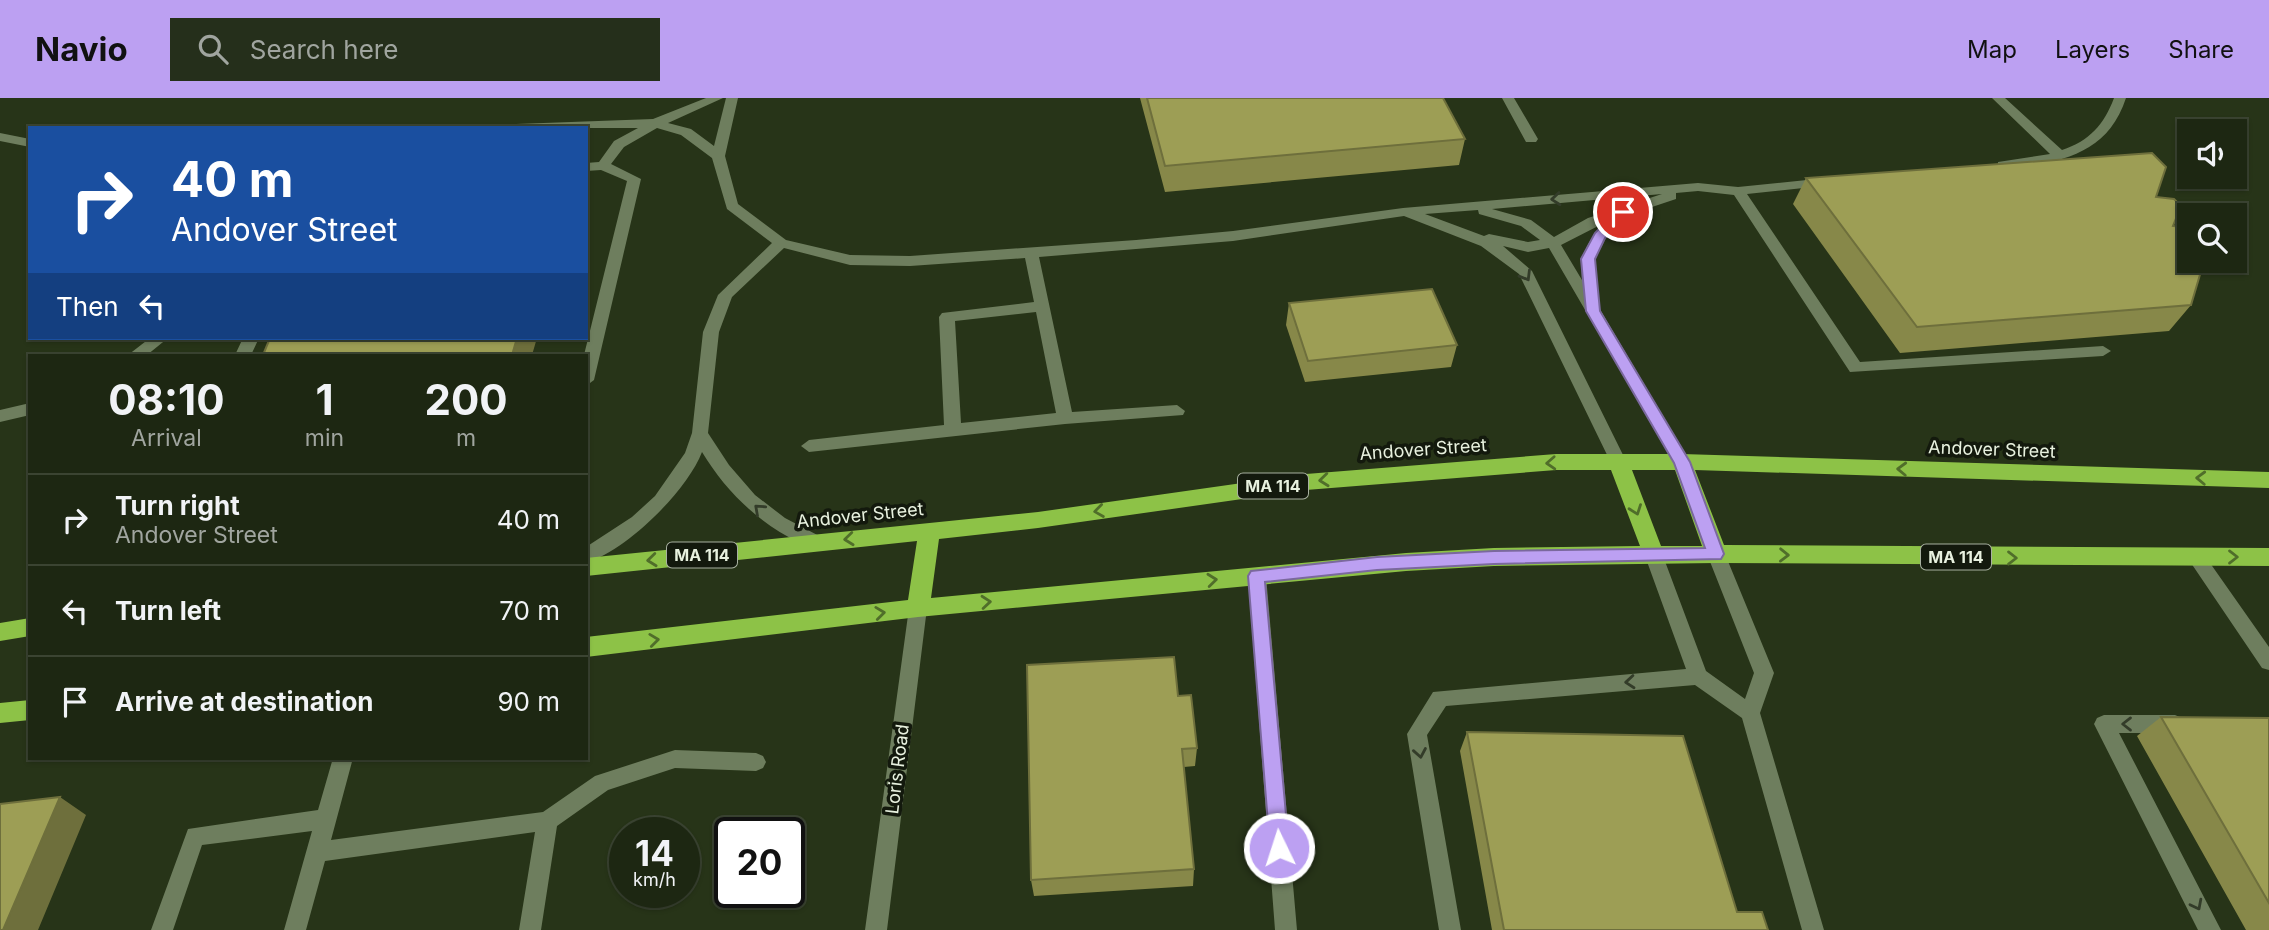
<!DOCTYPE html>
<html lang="en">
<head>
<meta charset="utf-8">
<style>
	body { margin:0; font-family:Inter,sans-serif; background:#252f1b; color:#f1f3f6; height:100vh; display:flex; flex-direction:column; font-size:26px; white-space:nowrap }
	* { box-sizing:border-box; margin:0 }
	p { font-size:23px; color:#a0a59f }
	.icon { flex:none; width:38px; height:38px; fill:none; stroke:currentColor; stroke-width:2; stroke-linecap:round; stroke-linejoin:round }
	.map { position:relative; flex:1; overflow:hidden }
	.panel { position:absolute; left:28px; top:256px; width:560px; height:406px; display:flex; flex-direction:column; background:#1d2712; border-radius:0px; box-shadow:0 2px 5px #0004,0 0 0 2px #3b4432 }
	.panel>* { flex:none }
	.top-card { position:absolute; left:28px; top:28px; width:560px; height:214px; border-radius:0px; box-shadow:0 2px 5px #0004,0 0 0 2px #3b4432; background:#1a4fa0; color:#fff; overflow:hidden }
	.fabs { position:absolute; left:2177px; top:21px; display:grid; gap:14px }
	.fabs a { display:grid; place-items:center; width:70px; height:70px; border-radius:0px; background:#1d2712; box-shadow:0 2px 5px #0004,0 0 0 2px #3b4432; font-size:35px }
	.speed { position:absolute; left:609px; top:719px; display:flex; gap:14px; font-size:35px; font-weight:700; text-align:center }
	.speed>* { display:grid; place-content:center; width:91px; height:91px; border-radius:50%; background:#1d2712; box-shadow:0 2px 5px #0004,0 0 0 2px #3b4432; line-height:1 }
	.speed small { font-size:18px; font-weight:400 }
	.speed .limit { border:4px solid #111; border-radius:10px; background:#fff; color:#111 }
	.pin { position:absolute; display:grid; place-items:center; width:60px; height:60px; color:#fff; margin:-30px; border:4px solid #fff; border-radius:50%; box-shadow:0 2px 7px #0007 }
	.me { position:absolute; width:77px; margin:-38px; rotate:356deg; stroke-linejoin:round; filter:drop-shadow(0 0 5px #0008) }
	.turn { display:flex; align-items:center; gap:24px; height:147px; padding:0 28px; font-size:32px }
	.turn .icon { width:91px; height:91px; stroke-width:2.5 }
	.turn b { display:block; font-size:49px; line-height:60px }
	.then { display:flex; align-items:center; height:66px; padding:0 28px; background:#0003; gap:14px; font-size:26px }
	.eta { display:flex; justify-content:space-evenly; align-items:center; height:119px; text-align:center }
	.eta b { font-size:42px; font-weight:700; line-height:49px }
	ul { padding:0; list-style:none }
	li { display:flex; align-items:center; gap:21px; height:91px; padding:0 28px; border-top:2px solid #3b4432 }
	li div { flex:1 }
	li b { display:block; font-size:26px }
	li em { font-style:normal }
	header { display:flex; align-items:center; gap:42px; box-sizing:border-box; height:98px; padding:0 35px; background:#bca0f2; color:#111 }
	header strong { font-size:33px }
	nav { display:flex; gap:38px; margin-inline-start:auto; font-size:24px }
	.search { width:490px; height:63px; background:#252f1b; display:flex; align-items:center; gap:18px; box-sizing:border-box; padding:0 24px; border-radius:0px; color:#a0a59f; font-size:26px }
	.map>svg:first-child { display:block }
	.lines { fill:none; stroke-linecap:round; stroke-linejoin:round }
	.minor { fill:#6e7e5e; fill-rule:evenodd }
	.highway { fill:#8dc247; fill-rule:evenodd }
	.wall { fill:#878849 }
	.shaded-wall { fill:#6e6f3c }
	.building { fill:#9d9e55; stroke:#6e6f3c; stroke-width:2 }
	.oneway { stroke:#333c29 }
	.oneway2 { stroke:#506e2a }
	.route { fill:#bca0f2; stroke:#7a689d; stroke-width:2 }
	.labels { text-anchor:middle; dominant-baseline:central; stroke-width:7; stroke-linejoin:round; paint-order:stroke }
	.shield { fill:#13190d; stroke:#a8b0a0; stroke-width:2 }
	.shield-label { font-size:16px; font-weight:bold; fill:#e8f1df }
	.street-label { font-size:18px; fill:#e8f1df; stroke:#13190d }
</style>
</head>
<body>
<header>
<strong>Navio</strong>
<div class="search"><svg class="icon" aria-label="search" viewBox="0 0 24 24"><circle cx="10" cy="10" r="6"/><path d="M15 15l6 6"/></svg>Search here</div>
<nav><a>Map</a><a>Layers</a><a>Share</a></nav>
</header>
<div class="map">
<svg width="2269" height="832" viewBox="0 0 2269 832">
	<rect width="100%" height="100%" fill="#273418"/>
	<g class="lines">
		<path class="minor" d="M706,0h17l-55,25 23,6 23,17 12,-48h12l-13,58 13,48 48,36 64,15 60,1 226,-16 97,-9 170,-23 295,-25 40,4 88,-9 5,1v6l-84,9 113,168 243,-16 8,5 -8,5 -253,16 -116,-177 -36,-4 -22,2v6l-48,16 -22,23 -11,21 3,47 92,156 -2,4h-12l-127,-218 -21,4 -25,-6 29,25 95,192 -2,4h-12l-2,-4 -92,-189 -38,-28 -77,-30 -171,25 -194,16 33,155 105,-7 8,6 -2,4 -118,9 -256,28 -8,-6 8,-6 135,-15 -5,-108 3,-4 92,-11 -9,-44 -115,8 -60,-1 -66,-17 -52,49 -13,35 -11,101 21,32 26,30 30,23 38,20 3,5 -3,5c-9,3 -17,-2 -25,-6 -41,-20 -73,-52 -96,-90 -15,39 -75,98 -116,111v-16l46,-30 23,-21 30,-43 7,-20 11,-101 15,-37 54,-52 -45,-34 -15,-51 -31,-23 -24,-7 -33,19 -13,17 30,15 -47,201 -8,6v-31h-2l43,-174 -26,-11 -15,1v-8l13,-1 15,-21 24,-13h-128l6,-4 137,-5zM1662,96l-74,24 -34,19 -23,-17 -39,-11zM1478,112l1,4 42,12 19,14 -12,2 -39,-8 -5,2 -59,-22zM1606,124c-19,19 -26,32 -24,58l-21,-35zM1036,214l20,101 -95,10 -6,-102z
			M1502,0h12l24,41 -2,3h-10z
			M1992,0h13l57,52c27,-9 42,-25 52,-52h12c-19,58 -68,65 -123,71l-5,-1v-6l52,-8z
			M0,35l30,6v8l-30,-6z
			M150,240h18l-21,17h-19z
			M243,240h16l-8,17h-16z
			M30,305v12l-30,7v-12z
			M1716,449l6,2 3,5 49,119 -14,40 64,217h-22l-60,-212 -47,-33 -249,21 -19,29 34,195h-22l-32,-196 26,-42 253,-23 -41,-113 3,-5 6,-2 6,2 3,5 43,115 39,28 9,-26 -47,-119 3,-5z
			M2197,453l6,2 66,94v23l-7,-2 -71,-105 -3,-5 3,-5z
			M1257,471l6,2 3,5 31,354h-22l-27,-354 3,-5z
			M918,502l7,3 2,5 -40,322h-22l44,-322 2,-5z
			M2104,617h71l7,3 3,6 -3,6 -7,3h-56l102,197h-23l-104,-206 3,-6z
			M675,652l81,3 7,3 3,6 -3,6 -7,3 -81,-3 -67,22 -51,36 -16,104h-22l16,-98 -210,29 -19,69h-22l28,-99 -110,14 -29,85h-22l37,-101 130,-19 15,-52h20l-22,82 212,-28 52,-36z"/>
		<path class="highway" d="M1556,356h126l587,18v16l-574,-18 29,75 545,3v18l-553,-3 -222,3 -88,5 -488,46 -332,40v-20l322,-37 9,-59 -331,35v-18l452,-46 268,-38zM1556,372h55l29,76 -146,2 -88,5 -475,45 8,-59 99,-11 268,-38zM1632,372h43l27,76h-41z
			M30,520v18l-30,5v-18z
			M30,602v20l-30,3v-20z"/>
	</g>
	<path class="wall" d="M1140,0h303l22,41 -6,26 -294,27z
		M1806,80l350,19 17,29 18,79 -22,26 -269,22 -107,-149z
		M1289,205l168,42 -6,22 -146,15 -19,-57z
		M1178,598l19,52 -2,18 -11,1 10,102 -1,17 -159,10 -3,-16z
		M2161,619l108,1v212h-23l-109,-194z
		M1467,634l270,180 31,18h-276l-32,-179z"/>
	<path class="shaded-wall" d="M517,240h20l-5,17h-20z
		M60,699l26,18 -48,115h-35z"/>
	<path class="building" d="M1147,0h296l22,41 -300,27z
		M2152,55l14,14 -10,30 18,2 7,7 -8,20 16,2v33h15l-13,44 -274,22 -111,-149z
		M1432,191l25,56 -149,16 -19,-58z
		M270,240h247l-5,17h-249z
		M1174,559l4,39 13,-1 6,53 -15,1 12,120 -163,11 -4,-215z
		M2161,619l108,1v185z
		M1467,634l216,4 54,176h25l6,18h-264z
		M60,699l-57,133h-3v-126z"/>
	<defs><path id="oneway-chevron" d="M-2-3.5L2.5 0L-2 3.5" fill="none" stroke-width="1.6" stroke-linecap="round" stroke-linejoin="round" transform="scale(1.75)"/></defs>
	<g class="oneway">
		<use href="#oneway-chevron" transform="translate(1556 101) rotate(175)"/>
		<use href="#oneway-chevron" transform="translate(1526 178) rotate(59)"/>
		<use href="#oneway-chevron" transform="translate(759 411) rotate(-138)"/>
		<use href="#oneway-chevron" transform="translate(1630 584) rotate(175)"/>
		<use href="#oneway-chevron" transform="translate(2127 626) rotate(180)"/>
		<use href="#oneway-chevron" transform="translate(1420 655) rotate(80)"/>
		<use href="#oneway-chevron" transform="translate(2197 807) rotate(63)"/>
	</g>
	<g class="oneway2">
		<use href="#oneway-chevron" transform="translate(1551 365) rotate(177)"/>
		<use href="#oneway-chevron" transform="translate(1902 371) rotate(-178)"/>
		<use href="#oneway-chevron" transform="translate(2201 380) rotate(-178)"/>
		<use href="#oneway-chevron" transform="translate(1324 382) rotate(174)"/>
		<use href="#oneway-chevron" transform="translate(1636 412) rotate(70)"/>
		<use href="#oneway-chevron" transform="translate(1099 413) rotate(172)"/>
		<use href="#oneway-chevron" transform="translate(849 441) rotate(174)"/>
		<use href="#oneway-chevron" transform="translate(1784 457) rotate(1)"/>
		<use href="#oneway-chevron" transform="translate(2233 459)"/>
		<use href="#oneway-chevron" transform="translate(2012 460)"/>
		<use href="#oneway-chevron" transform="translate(652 462) rotate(174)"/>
		<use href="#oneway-chevron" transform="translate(1212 482) rotate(-6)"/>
		<use href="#oneway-chevron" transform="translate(986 504) rotate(-5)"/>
		<use href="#oneway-chevron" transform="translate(880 515) rotate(-7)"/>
		<use href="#oneway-chevron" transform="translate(654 542) rotate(-7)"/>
	</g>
	<path class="route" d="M1623,110l6,4 -24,26 -10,21 5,52 90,151 34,92 -3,5 -227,5 -117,6 -112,12 24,266 -3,7 -7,2 -7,-2 -2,-7 -22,-272 3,-5 126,-14 117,-6 211,-3 -31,-85 -88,-152 -5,-52 14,-26 23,-24z"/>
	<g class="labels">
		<g class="shield">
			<rect x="1238" y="375.5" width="70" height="25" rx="5"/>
			<rect x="667" y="444.5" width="70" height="25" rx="5"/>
			<rect x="1921" y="446.5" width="70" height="25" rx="5"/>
		</g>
		<g class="shield-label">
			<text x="1273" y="388">MA 114</text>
			<text x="702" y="457">MA 114</text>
			<text x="1956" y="459">MA 114</text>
		</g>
		<g class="street-label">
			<text transform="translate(1423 351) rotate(-4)">Andover Street</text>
			<text transform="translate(1992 351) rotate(2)">Andover Street</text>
			<text transform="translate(860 417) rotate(-6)">Andover Street</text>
			<text transform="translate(897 671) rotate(-83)">Loris Road</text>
		</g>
	</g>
</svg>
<div class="fabs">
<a><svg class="icon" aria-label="sound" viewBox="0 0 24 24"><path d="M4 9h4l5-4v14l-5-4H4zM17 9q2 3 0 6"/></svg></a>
<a><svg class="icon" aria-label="search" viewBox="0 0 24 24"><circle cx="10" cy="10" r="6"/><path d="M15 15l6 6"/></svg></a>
</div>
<div class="speed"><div>14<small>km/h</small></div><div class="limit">20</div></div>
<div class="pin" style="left:1623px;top:114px;background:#d93025"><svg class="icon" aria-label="arrive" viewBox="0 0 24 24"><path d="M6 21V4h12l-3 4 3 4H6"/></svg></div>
<svg class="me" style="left:1279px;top:750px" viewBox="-20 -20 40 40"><circle r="17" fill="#bca0f2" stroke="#fff" stroke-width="3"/><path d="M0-11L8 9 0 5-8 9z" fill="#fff"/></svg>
<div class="top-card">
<div class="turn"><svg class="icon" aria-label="right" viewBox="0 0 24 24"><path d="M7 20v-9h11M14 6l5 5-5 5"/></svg><div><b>40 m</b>Andover Street</div></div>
<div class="then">Then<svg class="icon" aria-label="left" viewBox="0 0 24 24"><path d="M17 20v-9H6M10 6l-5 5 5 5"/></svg></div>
</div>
<section class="panel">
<div class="eta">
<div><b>08:10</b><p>Arrival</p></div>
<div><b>1</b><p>min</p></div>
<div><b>200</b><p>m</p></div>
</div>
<ul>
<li><svg class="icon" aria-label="right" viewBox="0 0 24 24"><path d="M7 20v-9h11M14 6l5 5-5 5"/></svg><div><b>Turn right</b><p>Andover Street</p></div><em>40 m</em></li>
<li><svg class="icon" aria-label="left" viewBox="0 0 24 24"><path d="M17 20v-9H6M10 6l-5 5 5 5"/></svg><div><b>Turn left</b></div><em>70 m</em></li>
<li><svg class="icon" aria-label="arrive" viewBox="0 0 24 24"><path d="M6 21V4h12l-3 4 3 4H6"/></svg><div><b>Arrive at destination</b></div><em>90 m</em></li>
</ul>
</section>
</div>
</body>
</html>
